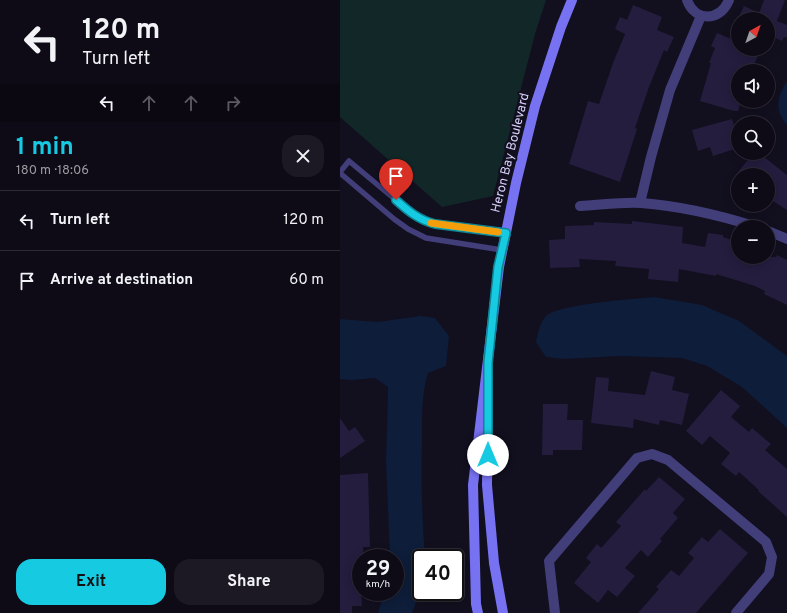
<!DOCTYPE html>
<html lang="en">
<head>
<meta charset="utf-8">
<style>
	body { margin:0; font-family:Overpass,sans-serif; background:#1c1924; color:#f1f3f6; height:100vh; display:flex; flex-direction:column; font-size:15px; white-space:nowrap }
	* { box-sizing:border-box; margin:0 }
	p { font-size:13px; color:#9b9ba1 }
	.icon { flex:none; width:22px; height:22px; fill:none; stroke:currentColor; stroke-width:2; stroke-linecap:round; stroke-linejoin:round }
	.map { position:relative; flex:1; overflow:hidden }
	.side { display:flex; flex-direction:column; background:#0e0b17; width:340px }
	.side>* { flex:none }
	.banner { background:#0e0b17; color:#f1f3f6; overflow:hidden }
	.needle { width:26px; rotate:40deg }
	.tools { position:absolute; left:391px; top:12px; display:grid; gap:8px }
	.tools a { display:grid; place-items:center; width:44px; height:44px; border-radius:50%; background:#0e0b17; box-shadow:0 2px 10px #0003,0 0 0 1px #2e2b36; font-size:20px }
	.speed { position:absolute; left:12px; top:549px; display:flex; gap:8px; font-size:20px; font-weight:700; text-align:center }
	.speed>* { display:grid; place-content:center; width:52px; height:52px; border-radius:50%; background:#0e0b17; box-shadow:0 2px 10px #0003,0 0 0 1px #2e2b36; line-height:1 }
	.speed small { font-size:10px; font-weight:400 }
	.speed .limit { border:2px solid #111; border-radius:6px; background:#fff; color:#111 }
	.pin { position:absolute; display:grid; place-items:center; width:34px; height:34px; color:#fff; margin:-41px -17px; border-radius:50% 50% 50% 0; rotate:-45deg; box-shadow:0 0 4px #0007 }
	.pin .icon { rotate:45deg }
	.me { position:absolute; width:44px; margin:-22px; rotate:0deg; stroke-linejoin:round; filter:drop-shadow(0 0 3px #0008) }
	.turn { display:flex; align-items:center; gap:14px; height:84px; padding:0 16px; font-size:18px }
	.turn .icon { width:52px; height:52px; stroke-width:2.5 }
	.turn b { display:block; font-size:28px; line-height:34px }
	.lanes { display:flex; align-items:center; height:38px; padding:0 16px; background:#0003; justify-content:center; gap:20px; direction:ltr }
	.lanes .off { opacity:.35 }
	.round { display:grid; place-items:center; flex:none; width:42px; height:42px; border-radius:16px; background:#1c1924 }
	.overview { display:flex; align-items:center; justify-content:space-between; height:68px; padding:0 16px }
	h1 { font-size:24px; font-weight:700; line-height:30px; color:#16cae2 }
	.primary-button { display:flex; gap:8px; margin-top:auto; padding:8px 16px }
	.primary-button a { flex:1; height:46px; border-radius:16px; background:#16cae2; color:#111; font-size:16px; font-weight:700; line-height:46px; text-align:center }
	.primary-button a+a { background:#1c1924; color:#f1f3f6 }
	ul { padding:0; list-style:none }
	li { display:flex; align-items:center; gap:12px; height:60px; padding:0 16px; border-top:1px solid #2e2b36 }
	li div { flex:1 }
	li b { display:block; font-size:15px }
	li em { font-style:normal }
	main { display:flex; flex:1; min-height:0 }
	.map>svg:first-child { display:block }
	.green { fill:#122828 }
	.water { fill:#0e1d39 }
	.building { fill:#241d3e }
	.lines { fill:none; stroke-linecap:round; stroke-linejoin:round }
	.lane { stroke:#423e7a; stroke-width:5.5 }
	.street { stroke:#423e7a; stroke-width:10 }
	.secondary { stroke:#7772f1; stroke-width:10 }
	.route-casing { stroke:#0e8393; stroke-width:10 }
	.route { stroke:#16cae2; stroke-width:7 }
	.slow { stroke:#f59e0b; stroke-width:7 }
	.labels { text-anchor:middle; dominant-baseline:central; stroke-width:4; stroke-linejoin:round; paint-order:stroke }
	.street-label { font-size:13px; fill:#d7d1fa; stroke:#120f1f }
</style>
</head>
<body>
<main>
<section class="side">
<div class="banner">
<div class="turn"><svg class="icon" aria-label="left" viewBox="0 0 24 24"><path d="M17 20v-9H6M10 6l-5 5 5 5"/></svg><div><b>120 m</b>Turn left</div></div>
<div class="lanes"><svg class="icon" aria-label="left" viewBox="0 0 24 24"><path d="M17 20v-9H6M10 6l-5 5 5 5"/></svg><svg class="icon off" aria-label="ahead" viewBox="0 0 24 24"><path d="M12 20V5M6 11l6-6 6 6"/></svg><svg class="icon off" aria-label="ahead" viewBox="0 0 24 24"><path d="M12 20V5M6 11l6-6 6 6"/></svg><svg class="icon off" aria-label="right" viewBox="0 0 24 24"><path d="M7 20v-9h11M14 6l5 5-5 5"/></svg></div>
</div>
<div class="overview"><div><h1>1 min</h1><p>180 m · 18:06</p></div><a class="round"><svg class="icon" aria-label="close" viewBox="0 0 24 24"><path d="M6 6l12 12M18 6L6 18"/></svg></a></div>
<ul>
<li><svg class="icon" aria-label="left" viewBox="0 0 24 24"><path d="M17 20v-9H6M10 6l-5 5 5 5"/></svg><div><b>Turn left</b></div><em>120 m</em></li>
<li><svg class="icon" aria-label="arrive" viewBox="0 0 24 24"><path d="M6 21V4h12l-3 4 3 4H6"/></svg><div><b>Arrive at destination</b></div><em>60 m</em></li>
</ul>
<div class="primary-button"><a>Exit</a><a>Share</a></div>
</section>
<div class="map">
<svg width="447" height="613" viewBox="0 0 447 613">
	<rect width="100%" height="100%" fill="#120f1f"/>
	<path class="green" d="M0,0h206l-11,34 -42,162 -51,11 -102,-90z"/>
	<path class="water" d="M447,82v43c-12,-12 -11,-30 0,-43z
		M314,297l48,8 37,16 48,35v72l-45,-41 -35,-21 -25,-8 -62,-2 -56,3 -18,-2 -10,-15c2,-9 4,-20 10,-26 13,-12 88,-17 108,-19z
		M81,316l14,2 14,18 -3,30 -18,7c-7,23 -6,48 -6,72 -1,38 0,75 3,113h-4v32l-9,23h-34l6,-21h11v-34h-5l-4,-96 2,-75 -13,-9 -24,2 -11,-1v-60l37,3z"/>
	<path class="building" d="M424,0h21l-8,21 10,4v13l-3,-1 -2,4 -11,-5 -3,5v-22h-30l6,-13 15,7z
		M293,5l29,12 -5,13 17,7 -7,15 -3,-2 -15,37 -14,41 2,1 -17,53 -51,-18 19,-63 11,3 14,-41 12,-29 -10,-5 5,-12 7,3z
		M377,33l21,9v7h23l-8,18 -3,-2 -3,6h-9v30h3l-3,10h-4l-34,-10 11,-38h-2l6,-15 -4,-2z
		M392,119l6,20v9l-25,8 -3,-9 -12,4 -6,-21z
		M413,153h6l28,22v35l-19,-12v-23h-32z
		M292,221l51,6 -1,16 23,4 3,-14 15,2v2l15,5v15h38l1,-2 10,5v45l-23,-11 1,-3 -10,-5 -39,-12v2l-37,-7 -1,13 -30,-3 1,-10 -34,-3 1,-5 -37,-2 1,8 -30,1 -1,-28 16,-1v-13l29,-1v-3l38,2z
		M311,371l24,6 -3,13 17,4 -7,31 -22,-5 -1,5 -25,-6 -1,9 -42,-5 5,-46 13,1 -1,13 37,4z
		M381,390l19,16 -9,11 18,15 3,-4 19,16 -6,6 22,19v48l-29,-26 1,-1 -20,-18 -3,4 -15,-12 9,-11 -20,-17 -8,9 -16,-14z
		M203,404h25l-1,16h16l-1,30h-29v5h-11z
		M0,418l9,13 6,-4 10,14 -25,17z
		M28,473l2,74h-7l1,10h-3v35l1,14h-10v7h-12v-138z
		M319,477l26,22 -12,14 5,5 -18,21 2,2 -14,16 -7,-7 -16,18 10,8 -18,21 -9,-7 -10,13 -24,-20 17,-21 -5,-4 11,-14 4,4 20,-22 -5,-4 29,-33 1,2z
		M380,529l28,24 -52,60h-58l21,-24 -3,-2 15,-17 8,6 15,-18 -6,-5 14,-16 6,5z"/>
	<g class="lines">
		<path class="lane" d="M0,172l9,-11 66,55 10,5 10,3 71,9
			M0,173l54,46 14,10 18,9 76,12"/>
		<path class="street" d="M347,0c8,22 33,22 42,0
			M300,203l11,-46 19,-67 31,-74
			M240,206c20,-1 41,-4 61,-3 40,3 78,12 116,24
			M428,231l19,8
			M215,613l-6,-52 88,-103 15,-4 16,6 98,82 6,15 -3,17 -33,39"/>
		<path class="secondary" d="M148,411l-1,74 7,78 9,50
			M138,613l-2,-9 -3,-119 26,-218 17,-84 19,-77 26,-79 11,-27"/>
	</g>
	<g class="lines">
		<defs>
			<path id="route" d="M56,200c12,11 23,20 39,24l71,9 -8,34 -10,96v92"/>
		</defs>
		<use href="#route" class="route-casing"/>
		<use href="#route" class="route"/>
		<path class="slow" d="M91,223l67,9"/>
	</g>
	<g class="labels">
		<g class="street-label">
			<text transform="translate(171 153) rotate(-76)">Heron Bay Boulevard</text>
		</g>
	</g>
</svg>
<div class="tools">
<a><svg class="needle" viewBox="-14 -14 28 28"><path d="M0-13l5 13h-10z" fill="#e53935"/><path d="M0 13l5-13h-10z" fill="#9b9ba1"/></svg></a>
<a><svg class="icon" aria-label="sound" viewBox="0 0 24 24"><path d="M4 9h4l5-4v14l-5-4H4zM17 9q2 3 0 6"/></svg></a>
<a><svg class="icon" aria-label="search" viewBox="0 0 24 24"><circle cx="10" cy="10" r="6"/><path d="M15 15l6 6"/></svg></a>
<a>+</a>
<a>−</a>
</div>
<div class="speed"><div>29<small>km/h</small></div><div class="limit">40</div></div>
<div class="pin" style="left:56px;top:200px;background:#d93025"><svg class="icon" aria-label="arrive" viewBox="0 0 24 24"><path d="M6 21V4h12l-3 4 3 4H6"/></svg></div>
<svg class="me" style="left:148px;top:455px" viewBox="-20 -20 40 40"><circle r="19" fill="#fff"/><path d="M0-13L10 11 0 6-10 11z" fill="#16cae2"/></svg>
</div>
</main>
</body>
</html>
